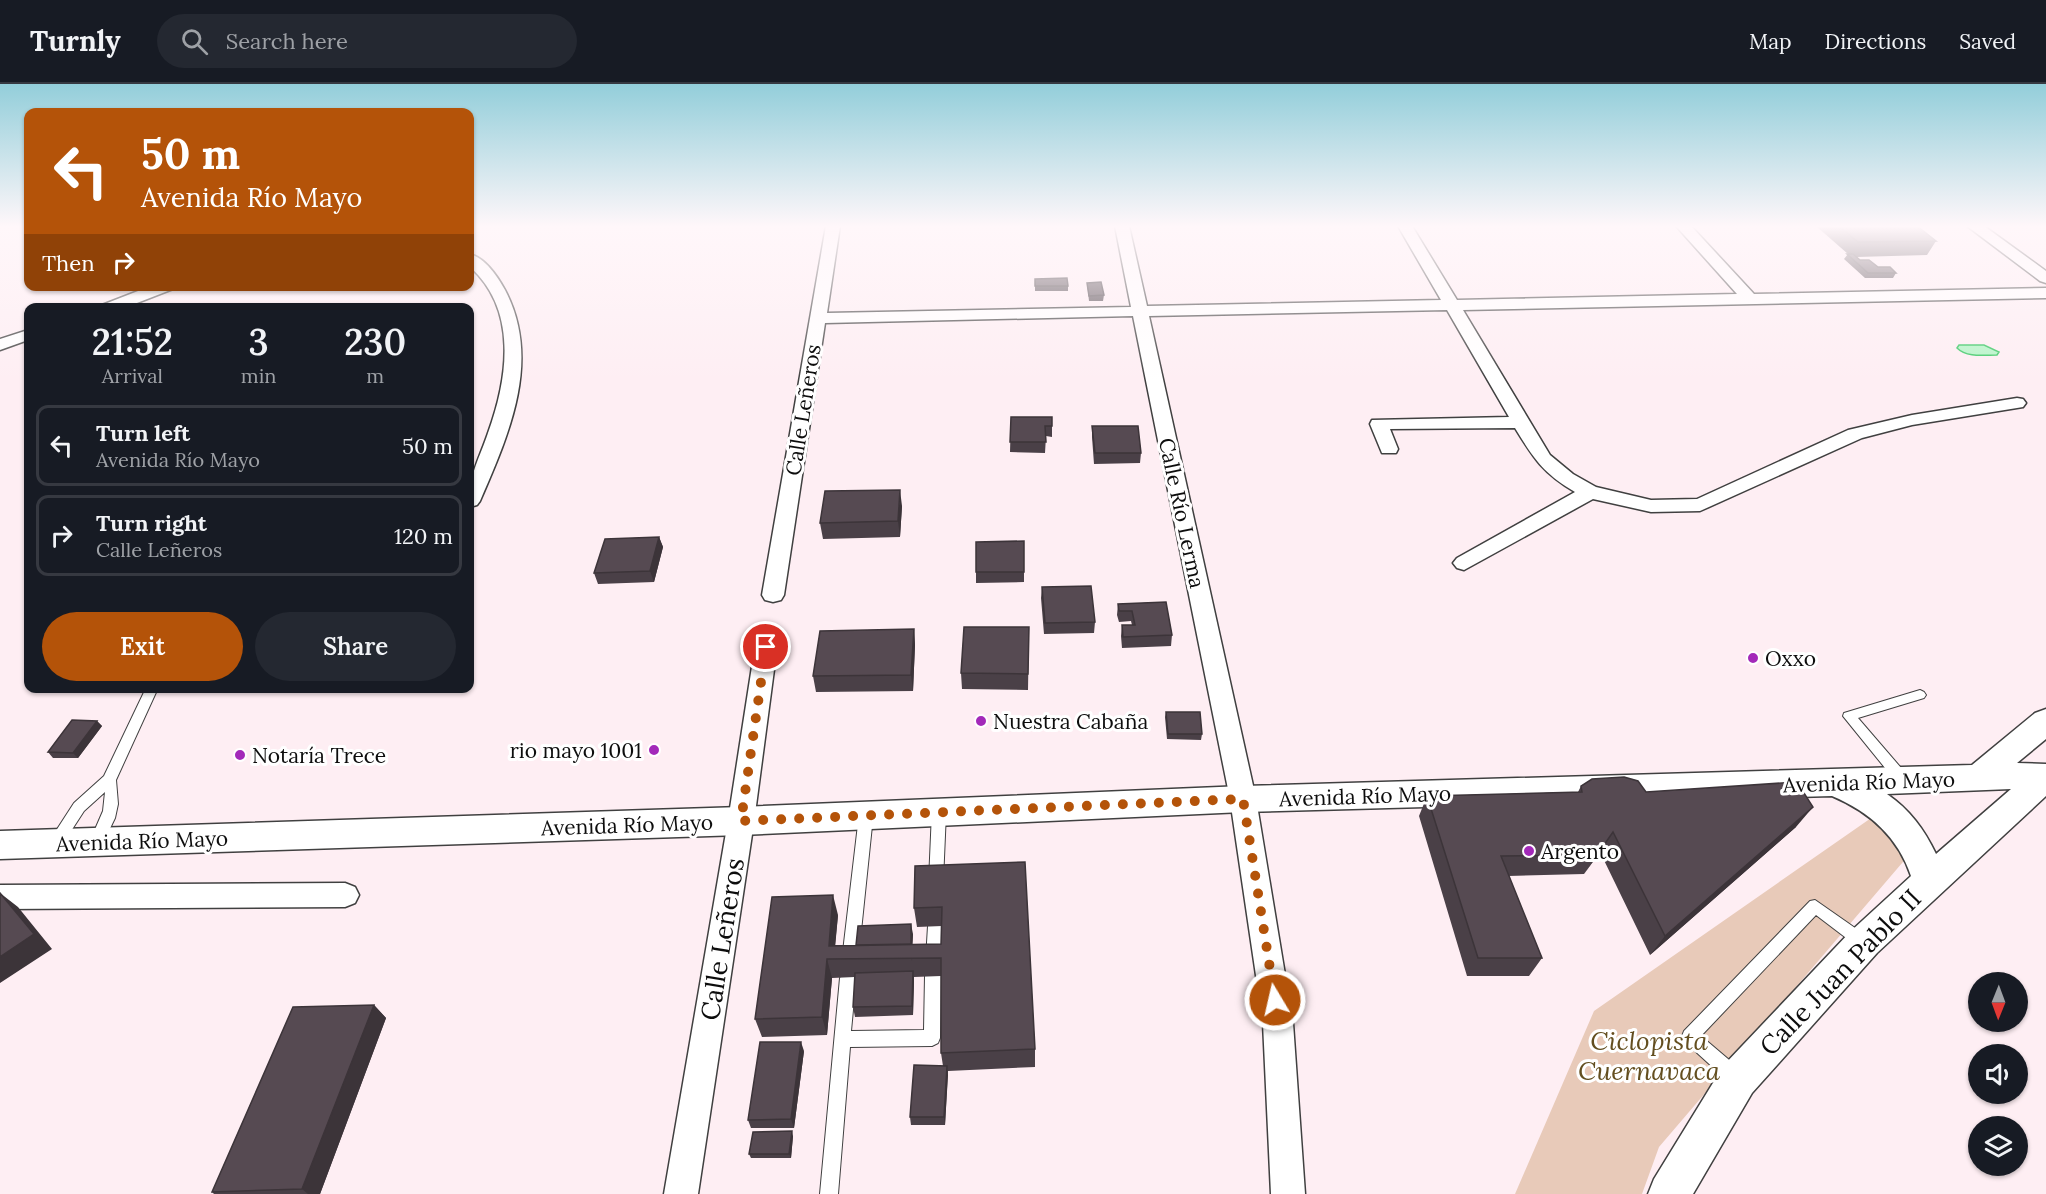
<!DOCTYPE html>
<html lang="en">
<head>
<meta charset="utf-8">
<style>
	body { margin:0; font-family:Lora,serif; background:#242831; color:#f1f3f6; height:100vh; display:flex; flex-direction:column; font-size:22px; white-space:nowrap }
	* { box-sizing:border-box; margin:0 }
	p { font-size:20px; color:#9ea1a6 }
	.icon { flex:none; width:33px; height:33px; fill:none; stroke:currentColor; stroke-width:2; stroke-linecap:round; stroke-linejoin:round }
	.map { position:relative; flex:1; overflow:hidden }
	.details { position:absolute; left:24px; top:219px; width:450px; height:390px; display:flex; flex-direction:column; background:#171b24; border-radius:12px; box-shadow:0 2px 4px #0004 }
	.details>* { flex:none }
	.hud { position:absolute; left:24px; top:24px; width:450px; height:183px; border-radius:12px; box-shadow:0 2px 4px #0004; background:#b45309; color:#fff; overflow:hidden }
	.needle { width:39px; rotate:181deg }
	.controls { position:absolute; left:1968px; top:888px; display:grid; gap:12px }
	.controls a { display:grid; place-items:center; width:60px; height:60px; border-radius:50%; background:#171b24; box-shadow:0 2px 4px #0004; font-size:30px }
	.pin { position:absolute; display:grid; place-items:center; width:51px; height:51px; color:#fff; margin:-26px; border:3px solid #fff; border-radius:50%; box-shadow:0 2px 6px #0007 }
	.me { position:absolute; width:66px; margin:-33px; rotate:351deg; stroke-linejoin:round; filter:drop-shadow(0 0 4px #0008) }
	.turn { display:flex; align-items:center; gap:21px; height:126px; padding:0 18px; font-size:27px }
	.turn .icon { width:78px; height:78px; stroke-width:2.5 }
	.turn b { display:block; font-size:42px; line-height:51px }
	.then { display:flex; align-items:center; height:57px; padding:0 18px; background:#0003; gap:12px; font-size:22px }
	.eta { display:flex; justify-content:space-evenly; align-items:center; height:102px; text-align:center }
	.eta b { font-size:36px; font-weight:600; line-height:42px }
	.primary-button { display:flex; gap:12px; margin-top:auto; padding:12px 18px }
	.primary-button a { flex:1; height:69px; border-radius:36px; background:#b45309; color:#fff; font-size:24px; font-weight:600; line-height:69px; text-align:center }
	.primary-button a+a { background:#242831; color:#f1f3f6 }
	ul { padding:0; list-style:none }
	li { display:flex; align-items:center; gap:18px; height:81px; margin:0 12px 9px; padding:0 6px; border:3px solid #363941; border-radius:12px }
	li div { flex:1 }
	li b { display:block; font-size:22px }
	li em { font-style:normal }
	header { display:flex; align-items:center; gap:36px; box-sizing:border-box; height:84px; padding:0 30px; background:#171b24; border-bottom:2px solid #363941 }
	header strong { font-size:28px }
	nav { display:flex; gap:33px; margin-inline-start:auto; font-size:21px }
	.search { width:420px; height:54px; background:#242831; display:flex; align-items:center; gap:15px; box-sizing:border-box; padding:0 21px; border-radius:33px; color:#9ea1a6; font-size:22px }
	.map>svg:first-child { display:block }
	.green { fill:#e8cab9 }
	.water { fill:#b4f4c6; stroke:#3dc967; stroke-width:1.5 }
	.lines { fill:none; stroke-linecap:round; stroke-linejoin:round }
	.service-casing { stroke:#404040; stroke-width:2 }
	.minor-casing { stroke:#404040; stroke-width:3 }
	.tertiary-casing { stroke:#404040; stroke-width:3 }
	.service { fill:#fff; fill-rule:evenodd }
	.minor { fill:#fff; fill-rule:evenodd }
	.tertiary { fill:#fff; fill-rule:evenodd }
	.wall { fill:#4a4047 }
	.shaded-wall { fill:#3c3439 }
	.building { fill:#564a52; stroke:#3c3439; stroke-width:1.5 }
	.route { stroke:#b45309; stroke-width:10; stroke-dasharray:0 18 }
	.poi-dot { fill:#a329b9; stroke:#fff; stroke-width:2 }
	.labels { text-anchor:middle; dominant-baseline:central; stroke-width:6; stroke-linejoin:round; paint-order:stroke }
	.street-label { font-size:21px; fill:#0d0d0d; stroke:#fff }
	.poi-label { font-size:21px; fill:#0d0d0d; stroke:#fff; text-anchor:start }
	.near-street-label { font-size:26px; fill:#0d0d0d; stroke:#fff }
	.near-park-label { font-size:26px; font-style:italic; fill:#634e1f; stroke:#fff }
</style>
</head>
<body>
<header>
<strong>Turnly</strong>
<div class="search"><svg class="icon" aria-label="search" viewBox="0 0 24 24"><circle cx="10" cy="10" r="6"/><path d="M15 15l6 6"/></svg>Search here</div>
<nav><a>Map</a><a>Directions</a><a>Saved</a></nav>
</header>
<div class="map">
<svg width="2046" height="1110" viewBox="0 0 2046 1110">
	<rect width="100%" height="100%" fill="#feeef3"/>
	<path class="green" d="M1897,716l29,35 -267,312 -17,47h-127l79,-183z"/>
	<path class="water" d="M1959,261h25l15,7 -2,3c-13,0 -30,3 -40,-7z"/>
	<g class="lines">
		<defs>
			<path id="service" d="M146,604h12l-42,92 2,24 -3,14 -13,27 -5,2 -5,-2 -2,-4 13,-30 2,-19 -21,19 -22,34 -5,2 -5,-2 -2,-4 2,-4 22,-34 30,-27z
				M1920,606l4,2 2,3 -2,3 -66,20 50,58 2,4 -2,4 -5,1 -5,-1 -55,-68 1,-3z
				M939,722l5,2 2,4 -3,69 -2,4 -5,2 -5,-2 -2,-4 3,-69 2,-4z
				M866,726l5,2 2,4 -15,144 -3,5 -5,2 -5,-2 -3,-5 17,-144 2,-4z
				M1815,816l53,37 3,5 -3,5 -5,2 -5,-2 -42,-32 -115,121 40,34 2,6 -2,6 -6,2 -6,-2 -45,-41 -2,-5 2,-5 126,-130z
				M935,835l5,2 2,5v33l-3,5 -5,2 -5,-2 -3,-5 2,-33 2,-5z
				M933,885l5,2 3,5 -1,62 -2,5 -6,3 -82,1 -12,147h-18l20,-216 3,-5 5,-2 5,2 3,5 -5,53 73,-1 1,-54 3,-5z"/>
			<path id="minor" d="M826,142h14l-13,87 304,-6 -16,-81h14l18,80 294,-6 -43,-74h14l45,74 280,-6 -61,-68h15l63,68 292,-6v10l-583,12 87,145 23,19 23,13 55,13 46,-1 151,-69 64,-15 105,-17 6,1 3,4 -3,4 -6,1 -105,17 -50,13 -162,73 -49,1 -58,-13 -129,71 -7,-2 -4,-5 4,-5 118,-66c-32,-19 -41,-33 -60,-64l-125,1 8,20 -2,4h-14l-12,-29 2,-4 137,-3 -62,-107 -298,6 107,483 37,224 12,171h-34l-8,-171 -33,-224 -97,-483 -308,7 -41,272 -3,5 -8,2 -8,-2 -3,-5z
				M1967,142h17l62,45v12l-6,-2z
				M470,170c15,4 28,23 35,36 37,70 4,144 -25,211l-3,4 -7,2c-3,-29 9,-47 18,-74 20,-55 30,-123 -18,-166z
				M151,202h24l-2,3 -49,19h-24l2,-3z
				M28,246v10l-28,10v-11z
				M766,555l8,2 3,6 -23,174 -56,373h-34l64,-373 27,-174 3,-6z
				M345,799l10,4 4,8 -4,8 -10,4 -345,2v-24z"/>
			<path id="tertiary" d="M2046,625v30l-29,24 29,1v32l-169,157 -125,140 -59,101h-45l6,-15 70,-114 127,-134 60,-55c-13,-39 -41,-64 -79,-80l-589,16 -502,23 -741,24v-28l741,-24 502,-21 729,-21 63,-52zM2011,705l-75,65c-12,-25 -26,-44 -49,-60z"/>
		</defs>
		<use href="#service" class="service-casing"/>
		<use href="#minor" class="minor-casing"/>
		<use href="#tertiary" class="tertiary-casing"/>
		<use href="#service" class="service"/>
		<use href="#minor" class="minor"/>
		<use href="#tertiary" class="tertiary"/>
	</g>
	<path class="wall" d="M1816,142h101l19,15 -9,14 -71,2 4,3 18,7 18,6 -3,5h-28l-21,-19 4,-5z
		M1035,195l33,7v5h-33z
		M1087,199l17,12 -1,6h-14z
		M1011,333h41v20l-6,-1 -1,17 -35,-1z
		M1092,342l49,27 -1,10 -46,1 -2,-27z
		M902,422l-2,31 -77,2 -3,-16z
		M659,453l4,10 -9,35 -56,2 -4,-11z
		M1024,457v41l-48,1v-11z
		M1042,503l53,35 -1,11 -50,1 -3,-36z
		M1166,518l6,33 -1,11 -49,2 -1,-12 1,-11h10l-1,-4 -12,1 -2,-7 1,-11z
		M1029,543l-1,63 -66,-1 -1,-16z
		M914,545l1,16 -2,46 -97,1 -3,-16z
		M1166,628l36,22 -1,6 -34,-1 -2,-22z
		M97,637l5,5 -24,32h-25l-5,-6z
		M1581,702l65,6 150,35 -146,128 -50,-103 -16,22 -76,2 34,82 -13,18h-62l-48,-160 8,-20 151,-4z
		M915,782l120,183v18l-87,4 -3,54h-34l-1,-8 33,-51 -2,-13v-77l-27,1 -1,38 -58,2 -2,-10 2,-30 -23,1 -5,57 -65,2 -7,-18 83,-104 -3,30h21l57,-11 -1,10h29l1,-18 -25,1 -3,-19z
		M374,921l12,13 -66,176h-106l-2,-2z
		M804,967l-10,77h-43l-3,-8z
		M793,1052l-2,22h-40l-2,-4z"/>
	<path class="shaded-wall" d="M900,406l2,16 -2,31 -2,-16z
		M659,453l4,10 -9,35 -4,-11z
		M914,545l1,16 -2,46 -2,-16z
		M97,637l5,5 -24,32 -5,-5z
		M1813,723l-17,20 -146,128 15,-19z
		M1613,748l-13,20 -16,22 13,-19z
		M0,809l18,14 34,42 -52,34z
		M833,811l5,20 -4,44 -5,-13z
		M911,840l2,10 -1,27 -2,-10z
		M827,875l5,19 -5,57 -5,-18z
		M913,887l1,10 -1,34 -1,-9z
		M374,921l12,13 -66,176h-12l-6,-5z
		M801,958l3,9 -10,77 -3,-9z
		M947,982l1,9 -3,50 -1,-8z
		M792,1047l1,5 -2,22 -2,-4z"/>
	<path class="building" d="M1839,142h78l19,15 -78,1z
		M1847,170h6l7,6h9l9,7h12l6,6h-28z
		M1067,194l1,8h-33v-7z
		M1101,198l3,13 -15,1 -2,-13z
		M1011,333h41v9h-7l1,16h-36z
		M1092,342h46l3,27h-46z
		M900,406l-2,31 -78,2 5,-32z
		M659,453l-9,34 -56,2 11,-34z
		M1024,457v31h-48v-30z
		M1091,502l4,36 -50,1 -3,-36z
		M1166,518l6,33 -49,2 -1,-12h13l-3,-14h-13l-1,-7z
		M964,543h65l-1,47 -67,-1z
		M914,545l-3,46 -98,1 7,-45z
		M1166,628h34l2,22h-34z
		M72,636l25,1 -24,32 -25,-1z
		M1624,693l14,4 8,11 151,-10 16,25 -148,129 -52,-104 -16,23 -96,1 41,102h-64l-51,-162 155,-4 -1,-6 11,-7z
		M1025,778l10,187 -94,4v-95l-114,1 -5,58 -67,2 17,-122 61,-2 -4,51 112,-2 1,-37 -28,1 1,-42z
		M0,809l34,41 -34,23z
		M911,840v20l-55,1 2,-19z
		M913,887l-1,35 -59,1 2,-34z
		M374,921l-72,184 -90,3 81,-185z
		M760,958h41l-10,77 -43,1z
		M914,981l33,1 -3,51h-34z
		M792,1047l-3,23h-40l4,-22z"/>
	<linearGradient id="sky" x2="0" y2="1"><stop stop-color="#93ceda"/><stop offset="0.48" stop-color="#fff7fa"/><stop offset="1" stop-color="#fff7fa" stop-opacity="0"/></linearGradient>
	<rect width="2046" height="297" fill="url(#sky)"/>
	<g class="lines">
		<path class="route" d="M766,563l-25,174 502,-22 32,201"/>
	</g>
	<g class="poi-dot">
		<circle cx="1753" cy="574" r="6"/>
		<circle cx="981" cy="637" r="6"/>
		<circle cx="654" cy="666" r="6"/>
		<circle cx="240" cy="671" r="6"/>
		<circle cx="1529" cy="767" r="6"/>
	</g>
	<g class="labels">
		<g class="street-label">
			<text transform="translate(803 326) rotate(-81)">Calle Leñeros</text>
			<text transform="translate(1182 429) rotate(78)">Calle Río Lerma</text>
			<text transform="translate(1869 698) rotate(-2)">Avenida Río Mayo</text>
			<text transform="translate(1365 712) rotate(-2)">Avenida Río Mayo</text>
			<text transform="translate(627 741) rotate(-2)">Avenida Río Mayo</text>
			<text transform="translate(142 757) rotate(-2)">Avenida Río Mayo</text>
		</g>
		<g class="poi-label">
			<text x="1765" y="574">Oxxo</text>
			<text x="993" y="637">Nuestra Cabaña</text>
			<text x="642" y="666" text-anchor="end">rio mayo 1001</text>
			<text x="252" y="671">Notaría Trece</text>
			<text x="1541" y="767">Argento</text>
		</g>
		<g class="near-street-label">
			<text transform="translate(722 855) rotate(-81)">Calle Leñeros</text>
			<text transform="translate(1840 888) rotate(-46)">Calle Juan Pablo II</text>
		</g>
		<g class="near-park-label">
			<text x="1649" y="956">Ciclopista<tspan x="1649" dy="30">Cuernavaca</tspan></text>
		</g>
	</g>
</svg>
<div class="controls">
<a><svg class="needle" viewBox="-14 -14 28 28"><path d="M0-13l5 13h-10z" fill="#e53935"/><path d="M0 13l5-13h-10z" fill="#9ea1a6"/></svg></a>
<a><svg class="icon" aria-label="sound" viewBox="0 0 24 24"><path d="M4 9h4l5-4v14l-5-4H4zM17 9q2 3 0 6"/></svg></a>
<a><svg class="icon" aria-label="layers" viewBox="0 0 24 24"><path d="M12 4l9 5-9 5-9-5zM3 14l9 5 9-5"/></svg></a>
</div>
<div class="pin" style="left:766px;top:563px;background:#d93025"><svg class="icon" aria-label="arrive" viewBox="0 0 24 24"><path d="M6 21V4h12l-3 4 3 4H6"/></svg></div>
<svg class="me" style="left:1275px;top:916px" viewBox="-20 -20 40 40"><circle r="17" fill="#b45309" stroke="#fff" stroke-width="3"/><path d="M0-11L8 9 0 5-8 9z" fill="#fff"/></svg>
<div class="hud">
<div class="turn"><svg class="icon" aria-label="left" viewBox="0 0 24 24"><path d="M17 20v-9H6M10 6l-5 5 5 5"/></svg><div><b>50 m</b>Avenida Río Mayo</div></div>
<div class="then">Then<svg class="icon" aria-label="right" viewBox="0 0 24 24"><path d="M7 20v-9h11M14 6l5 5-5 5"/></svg></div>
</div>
<section class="details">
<div class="eta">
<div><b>21:52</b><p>Arrival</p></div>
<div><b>3</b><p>min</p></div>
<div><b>230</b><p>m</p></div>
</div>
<ul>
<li><svg class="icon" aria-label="left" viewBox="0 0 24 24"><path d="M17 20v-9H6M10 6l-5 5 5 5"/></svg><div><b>Turn left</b><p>Avenida Río Mayo</p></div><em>50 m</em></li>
<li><svg class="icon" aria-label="right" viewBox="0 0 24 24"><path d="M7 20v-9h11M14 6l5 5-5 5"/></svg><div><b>Turn right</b><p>Calle Leñeros</p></div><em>120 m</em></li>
</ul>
<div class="primary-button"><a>Exit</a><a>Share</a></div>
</section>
</div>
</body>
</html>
